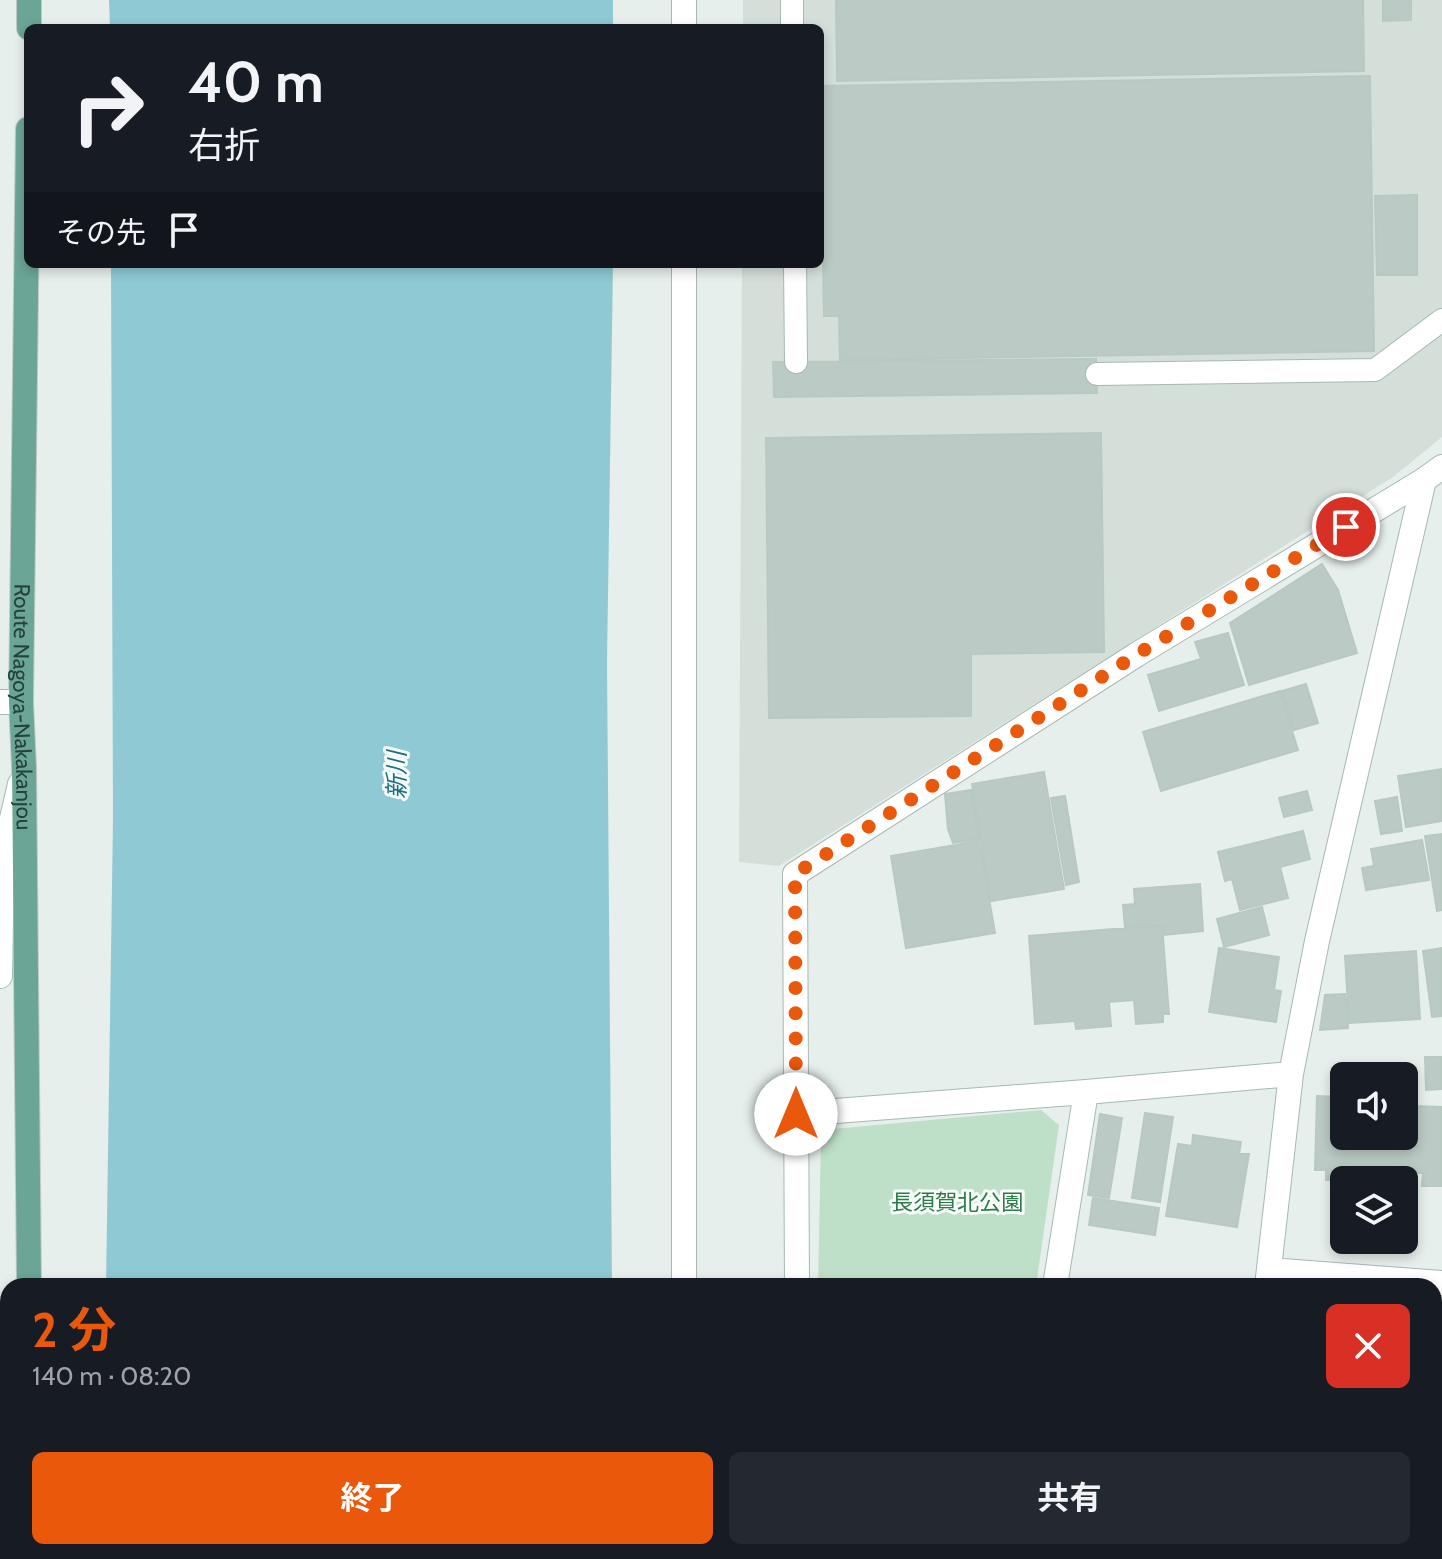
<!DOCTYPE html>
<html lang="ja">
<head>
<meta charset="utf-8">
<style>
	body { margin:0; font-family:Cabin,"Noto Sans JP",sans-serif; background:#242831; color:#f1f3f6; height:100vh; display:flex; flex-direction:column; font-size:30px; white-space:nowrap }
	* { box-sizing:border-box; margin:0 }
	p { font-size:26px; color:#9ea1a6 }
	.icon { flex:none; width:44px; height:44px; fill:none; stroke:currentColor; stroke-width:2; stroke-linecap:round; stroke-linejoin:round }
	.map { position:relative; flex:1; overflow:hidden }
	.drawer { position:absolute; left:0px; top:1278px; width:1442px; height:282px; display:flex; flex-direction:column; background:#171b24; border-radius:24px 24px 0 0; box-shadow:0 4px 12px #0003 }
	.drawer>* { flex:none }
	.hud { position:absolute; left:24px; top:24px; width:800px; height:244px; border-radius:12px; box-shadow:0 4px 12px #0003; background:#171b24; color:#f1f3f6; overflow:hidden }
	.fabs { position:absolute; left:1330px; top:1062px; display:grid; gap:16px }
	.fabs a { display:grid; place-items:center; width:88px; height:88px; border-radius:12px; background:#171b24; box-shadow:0 4px 12px #0003; font-size:40px }
	.pin { position:absolute; display:grid; place-items:center; width:68px; height:68px; color:#fff; margin:-34px; border:4px solid #fff; border-radius:50%; box-shadow:0 2px 8px #0007 }
	.me { position:absolute; width:88px; margin:-44px; rotate:0deg; stroke-linejoin:round; filter:drop-shadow(0 0 6px #0008) }
	.turn { display:flex; align-items:center; gap:28px; height:168px; padding:0 32px; font-size:36px }
	.turn .icon { width:104px; height:104px; stroke-width:2.5 }
	.turn b { display:block; font-size:56px; line-height:68px }
	.then { display:flex; align-items:center; height:76px; padding:0 32px; background:#0003; gap:16px; font-size:30px }
	.round { display:grid; place-items:center; flex:none; width:84px; height:84px; border-radius:12px; background:#242831 }
	.summary { display:flex; align-items:center; justify-content:space-between; height:136px; padding:0 32px }
	h1 { font-size:48px; font-weight:700; line-height:60px; color:#ea580c }
	.button { display:flex; gap:16px; margin-top:auto; padding:16px 32px }
	.button a { flex:1; height:92px; border-radius:12px; background:#ea580c; color:#fff; font-size:32px; font-weight:700; line-height:92px; text-align:center }
	.button a+a { background:#242831; color:#f1f3f6 }
	.map>svg:first-child { display:block }
	.built { fill:#d4dfda }
	.green { fill:#bfe0c8 }
	.water { fill:#8ec9d4 }
	.building { fill:#bbcac4; stroke:#b8c9c2; stroke-width:2 }
	.lines { fill:none; stroke-linecap:round; stroke-linejoin:round }
	.lane-casing { stroke:#a8b8b2; stroke-width:24 }
	.street-casing { stroke:#a8b8b2; stroke-width:26 }
	.primary-casing { stroke:#c2cac8; stroke-width:26 }
	.lane { stroke:#fff; stroke-width:22 }
	.street { stroke:#fff; stroke-width:24 }
	.primary { stroke:#6aa596; stroke-width:24 }
	.route { stroke:#ea580c; stroke-width:14; stroke-dasharray:0 25.2 }
	.labels { text-anchor:middle; dominant-baseline:central; stroke-width:6; stroke-linejoin:round; paint-order:stroke }
	.street-label { font-size:22px; fill:#24423a; stroke:#f7fbf9 }
	.park-label { font-size:22px; fill:#2d7a4b; stroke:#f7fbf9 }
	.water-label { font-size:24px; font-style:italic; fill:#1c6f80; stroke:#f7fbf9 }
</style>
</head>
<body>
<div class="map">
<svg width="1442" height="1559" viewBox="0 0 1442 1559">
	<rect width="100%" height="100%" fill="#e6efeb"/>
	<path class="built" d="M743,0h699v437l-49,40 -614,389 -40,-4 3,-598h78v-236h-77z"/>
	<path class="green" d="M1041,1110l18,15 -23,161h-218l3,-148 12,-9z"/>
	<path class="water" d="M109,0h504v28h-503z
		M111,264h502l-6,398 5,624h-506l7,-467z
		M103,1552h504v7h-504z"/>
	<path class="building" d="M836,0h527l1,71 -527,10z
		M1383,0h28v20l-28,1z
		M1370,76l4,275 -534,9 -1,-44h-15l-4,-230z
		M1417,195v80h-40l-2,-79z
		M1096,359l1,34 -323,4 -1,-35z
		M1101,433l3,219 -133,2v62l-202,2 -3,-280z
		M1322,564l16,26 19,63 -108,32 -19,-62z
		M1228,633l16,52 -85,26 -11,-36 53,-16 -6,-17z
		M1306,684l12,39 -24,7 -12,-39z
		M1280,691l18,59 -137,41 -18,-59z
		M1442,769v52l-36,6 -8,-51z
		M1044,772l20,117 -73,12 -19,-117z
		M971,790l8,49 -26,4 -5,-14 -3,-35z
		M1307,791l5,19 -28,7 -5,-19z
		M1065,796l14,86 -13,3 -15,-87z
		M1397,797l5,34 -21,3 -6,-33z
		M1303,831l7,28 -30,8 8,31 -48,12 -8,-31 -7,2 -7,-29z
		M1442,834v76l-5,1 -12,-75z
		M1422,840l7,40 -63,10 -4,-22 12,-2 -3,-17z
		M979,841l16,92 -89,15 -15,-92z
		M1200,884l3,47 -39,4 -1,-10 -38,3 -2,-23 12,-1 -1,-15z
		M1262,907l7,28 -45,12 -7,-28z
		M1162,925l7,89h-6v8l-27,2 -2,-24 -25,2 2,24 -35,3 -1,-8 -40,3 -6,-88z
		M1219,948l60,9 -5,33 7,1 -5,31 -67,-10z
		M1442,948v68l-10,1 -9,-66z
		M1416,951l4,68 -71,4 -4,-67z
		M1345,994l3,34 -28,2 5,-35z
		M1425,1057h17v32l-16,1z
		M1404,1089h12l-1,17 27,1v79h-20l1,-13h-9l-1,10h-9v-3h-78v-10h-11l2,-74 27,1v39h60z
		M1145,1113l28,4 -13,85 -28,-4z
		M1100,1114l22,4 -13,80 -21,-3z
		M1193,1135l48,7 -2,12h10l-12,73 -71,-11 12,-72 14,2z
		M1093,1198l66,10 -4,27 -66,-10z
		M1434,1353h8v99l-8,1z
		M1434,1469h8v51h-8z
		M864,1552h78v6l-79,-3z
		M1066,1552h42l-1,7 -42,-1z
		M1176,1552h37l-1,7h-37z"/>
	<g class="lines">
		<defs>
			<path id="lane" d="M792,0v28
				M795,264l1,98
				M1097,374l278,-4 67,-50"/>
			<path id="street" d="M684,0v28
				M684,264v1022
				M0,702h21
				M0,976l2,-114 18,-78
				M796,1114l290,-22 205,-18
				M1269,1270l173,13
				M797,1286l-2,-412 341,-219 288,-175 18,-13
				M1055,1286l31,-194
				M1267,1286l24,-212 26,-133 107,-461
				M0,1511l5,48
				M1434,1547l8,-1
				M1042,1552v7
				M1339,1552l48,2 11,-2
				M684,1559v-7
				M796,1559v-7
				M1241,1559l1,-7"/>
			<g id="primary">
				<path d="M29,28v-28"/>
				<path id="s1" d="M28,129l-7,573 3,65 5,519"/>
				<path d="M27,1559v-7"/>
			</g>
		</defs>
		<use href="#lane" class="lane-casing"/>
		<use href="#street" class="street-casing"/>
		<use href="#primary" class="primary-casing"/>
		<use href="#lane" class="lane"/>
		<use href="#street" class="street"/>
		<use href="#primary" class="primary"/>
	</g>
	<g class="lines">
		<path class="route" d="M796,1114l-1,-240 341,-219 210,-128"/>
	</g>
	<g class="labels">
		<g class="street-label">
			<text stroke="none"><textPath href="#s1" startOffset="578">Route Nagoya-Nakakanjou</textPath></text>
		</g>
		<g class="park-label">
			<text x="957" y="1202">長須賀北公園</text>
		</g>
		<g class="water-label">
			<text transform="translate(396 775) rotate(-90)">新川</text>
		</g>
	</g>
</svg>
<div class="fabs">
<a><svg class="icon" aria-label="sound" viewBox="0 0 24 24"><path d="M4 9h4l5-4v14l-5-4H4zM17 9q2 3 0 6"/></svg></a>
<a><svg class="icon" aria-label="layers" viewBox="0 0 24 24"><path d="M12 4l9 5-9 5-9-5zM3 14l9 5 9-5"/></svg></a>
</div>
<div class="pin" style="left:1346px;top:527px;background:#d93025"><svg class="icon" aria-label="arrive" viewBox="0 0 24 24"><path d="M6 21V4h12l-3 4 3 4H6"/></svg></div>
<svg class="me" style="left:796px;top:1114px" viewBox="-20 -20 40 40"><circle r="19" fill="#fff"/><path d="M0-13L10 11 0 6-10 11z" fill="#ea580c"/></svg>
<div class="hud">
<div class="turn"><svg class="icon" aria-label="right" viewBox="0 0 24 24"><path d="M7 20v-9h11M14 6l5 5-5 5"/></svg><div><b>40 m</b>右折</div></div>
<div class="then">その先<svg class="icon" aria-label="arrive" viewBox="0 0 24 24"><path d="M6 21V4h12l-3 4 3 4H6"/></svg></div>
</div>
<section class="drawer">
<div class="summary"><div><h1>2 分</h1><p>140 m · 08:20</p></div><a class="round" style="background:#d93025;color:#fff"><svg class="icon" aria-label="close" viewBox="0 0 24 24"><path d="M6 6l12 12M18 6L6 18"/></svg></a></div>
<div class="button"><a>終了</a><a>共有</a></div>
</section>
</div>
</body>
</html>
